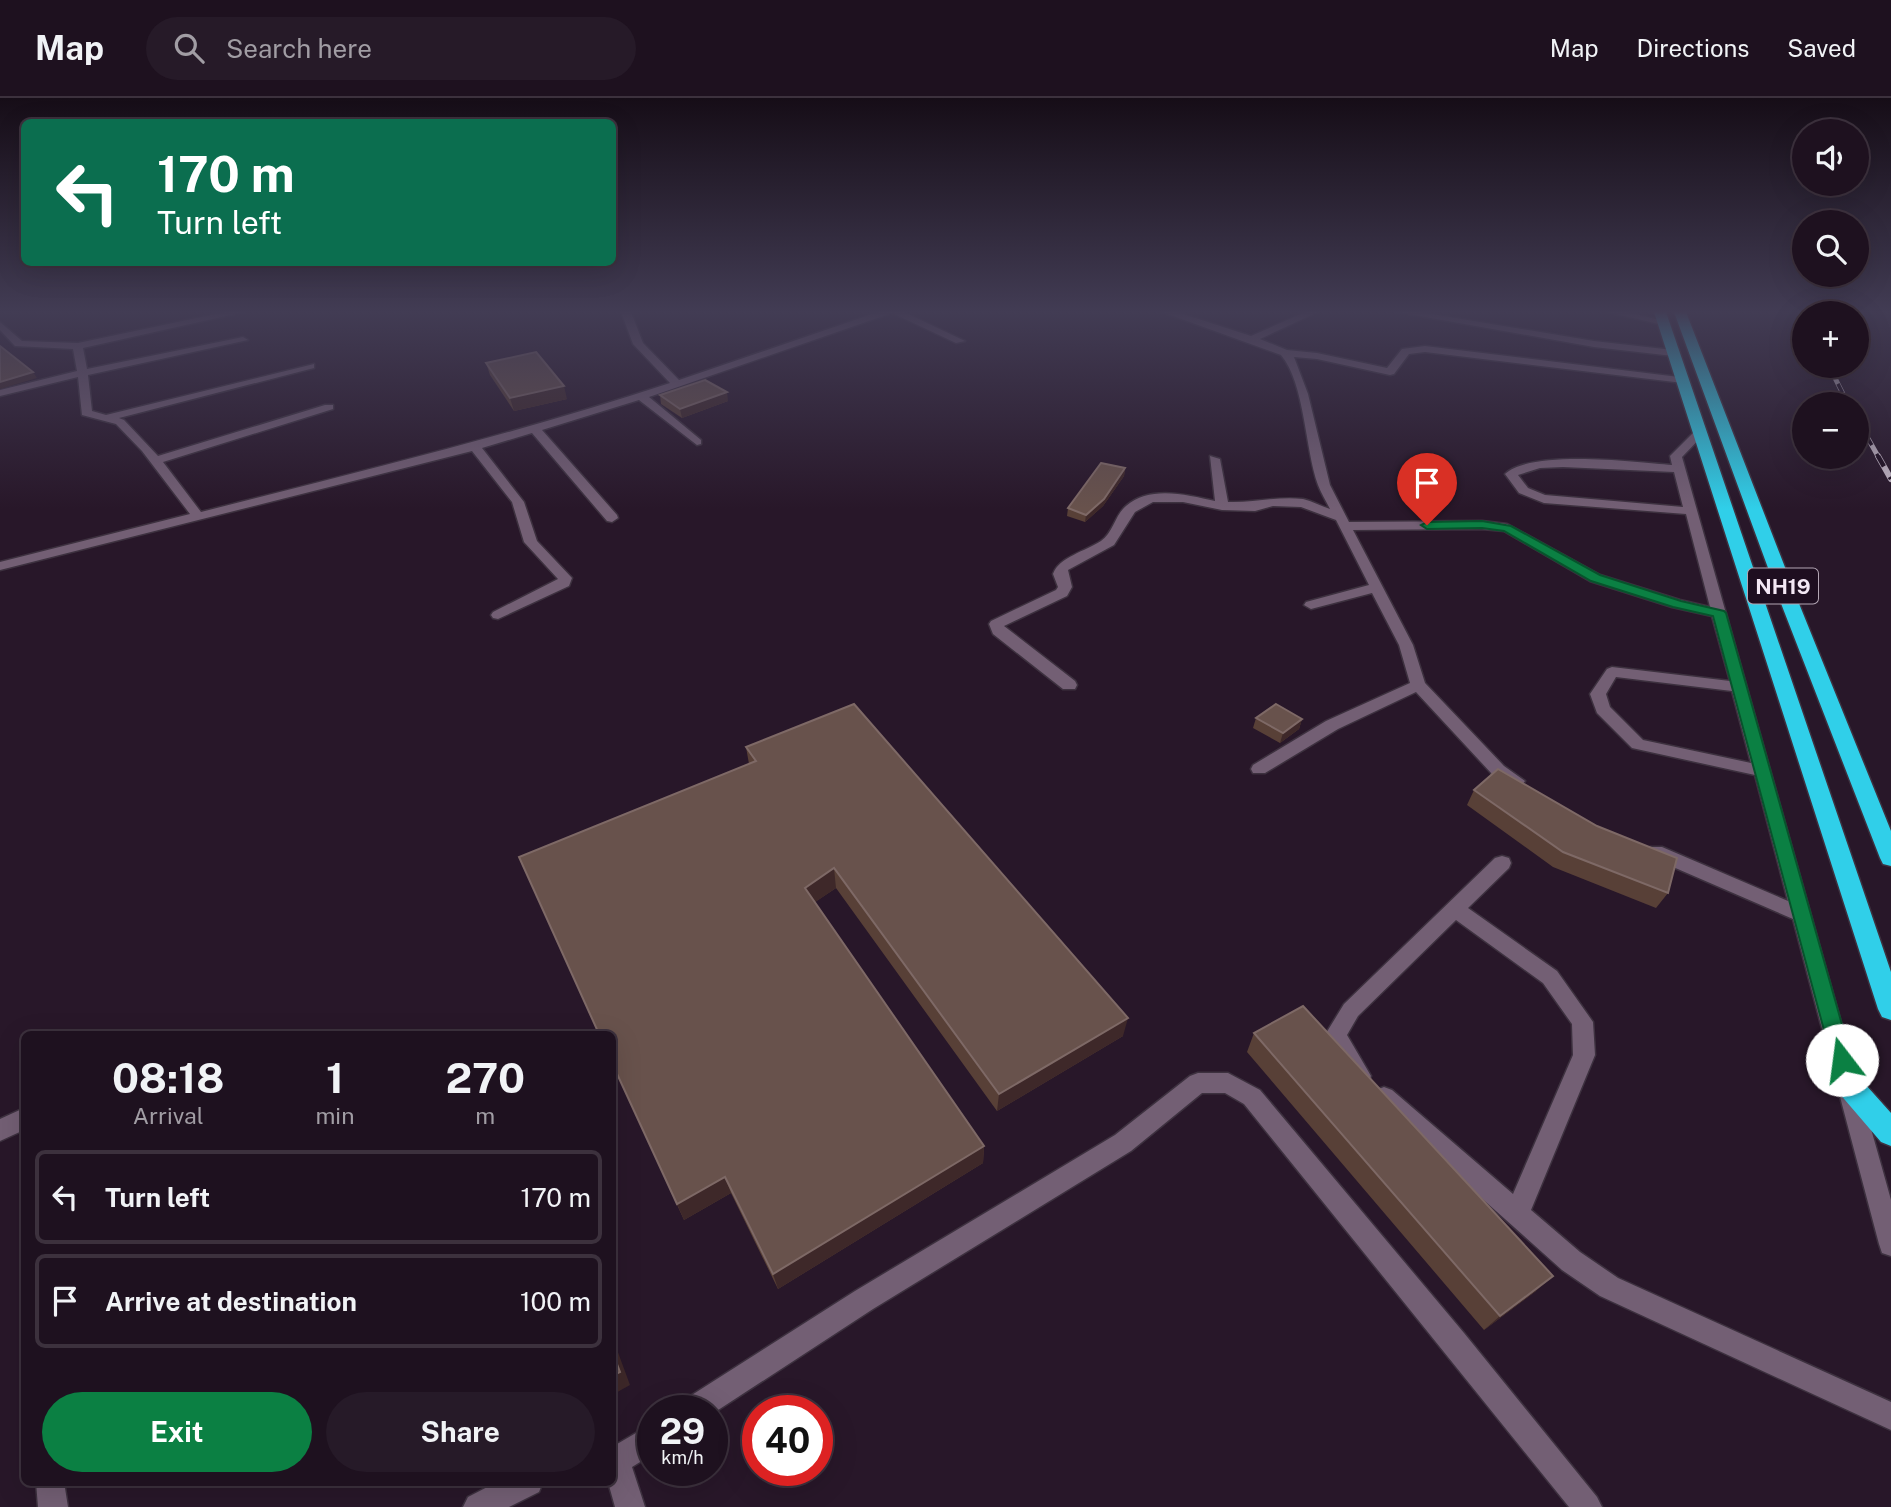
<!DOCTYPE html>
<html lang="en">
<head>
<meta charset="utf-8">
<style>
	body { margin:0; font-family:"Public Sans",sans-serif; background:#261a28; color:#f1f3f6; height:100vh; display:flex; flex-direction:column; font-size:26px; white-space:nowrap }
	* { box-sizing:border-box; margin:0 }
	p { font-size:23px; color:#a19da4 }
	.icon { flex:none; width:38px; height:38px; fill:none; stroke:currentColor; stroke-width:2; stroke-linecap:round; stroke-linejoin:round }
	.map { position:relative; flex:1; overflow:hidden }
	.details { position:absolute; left:21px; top:933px; width:595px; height:455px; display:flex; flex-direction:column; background:#1e111f; border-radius:10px; box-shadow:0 7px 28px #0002,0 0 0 2px #3c313d }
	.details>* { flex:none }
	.top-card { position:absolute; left:21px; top:21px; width:595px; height:147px; border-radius:10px; box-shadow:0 7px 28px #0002,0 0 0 2px #3c313d; background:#0b6e4f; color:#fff; overflow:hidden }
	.fabs { position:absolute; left:1792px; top:21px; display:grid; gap:14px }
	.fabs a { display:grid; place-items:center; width:77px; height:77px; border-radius:50%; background:#1e111f; box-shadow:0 7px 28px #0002,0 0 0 2px #3c313d; font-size:35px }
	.speed { position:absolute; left:637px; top:1297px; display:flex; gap:14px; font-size:35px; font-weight:700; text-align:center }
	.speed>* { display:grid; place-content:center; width:91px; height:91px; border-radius:50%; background:#1e111f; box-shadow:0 7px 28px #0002,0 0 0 2px #3c313d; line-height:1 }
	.speed small { font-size:18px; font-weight:400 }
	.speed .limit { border:10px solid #d22; background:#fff; color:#111 }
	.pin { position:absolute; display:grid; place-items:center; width:60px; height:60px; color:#fff; margin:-72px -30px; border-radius:50% 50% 50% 0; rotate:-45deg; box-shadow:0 0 7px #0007 }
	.pin .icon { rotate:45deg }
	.me { position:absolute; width:77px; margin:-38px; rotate:345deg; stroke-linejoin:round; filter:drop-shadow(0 0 5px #0008) }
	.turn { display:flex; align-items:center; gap:24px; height:147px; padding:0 21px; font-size:32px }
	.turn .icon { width:91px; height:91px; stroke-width:2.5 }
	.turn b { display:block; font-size:49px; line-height:60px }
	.eta { display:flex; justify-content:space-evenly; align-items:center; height:119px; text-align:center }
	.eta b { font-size:42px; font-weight:700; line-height:49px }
	.primary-button { display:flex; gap:14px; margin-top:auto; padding:14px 21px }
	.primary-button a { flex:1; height:80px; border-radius:42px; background:#0b8043; color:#fff; font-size:28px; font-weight:700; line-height:80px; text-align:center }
	.primary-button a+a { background:#261a28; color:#f1f3f6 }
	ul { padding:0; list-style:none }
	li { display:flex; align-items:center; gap:21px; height:94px; margin:0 14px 10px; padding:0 7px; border:4px solid #3c313d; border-radius:10px }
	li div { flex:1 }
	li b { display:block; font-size:26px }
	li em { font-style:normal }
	header { display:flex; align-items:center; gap:42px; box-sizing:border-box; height:98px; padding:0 35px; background:#1e111f; border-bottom:2px solid #3c313d }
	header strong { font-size:33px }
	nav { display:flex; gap:38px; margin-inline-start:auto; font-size:24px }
	.search { width:490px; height:63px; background:#261a28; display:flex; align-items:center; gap:18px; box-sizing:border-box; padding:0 24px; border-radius:38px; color:#a19da4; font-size:26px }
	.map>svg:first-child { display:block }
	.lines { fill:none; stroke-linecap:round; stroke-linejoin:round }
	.minor-casing { stroke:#3d313f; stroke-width:3 }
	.highway-casing { stroke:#3d313f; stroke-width:3 }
	.minor { fill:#735f74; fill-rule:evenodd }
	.highway { fill:#30cfe9; fill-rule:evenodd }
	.rail-far1-casing { stroke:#c7bac8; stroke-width:5 }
	.rail-casing { stroke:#c7bac8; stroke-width:6 }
	.rail-far1 { stroke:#1e0e20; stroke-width:3.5; stroke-dasharray:10; stroke-linecap:butt }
	.rail { stroke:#1e0e20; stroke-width:4.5; stroke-dasharray:12; stroke-linecap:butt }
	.wall { fill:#584037 }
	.shaded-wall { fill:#3e2829 }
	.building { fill:#68524c; stroke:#7e6966; stroke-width:2 }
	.route { fill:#0b8043; stroke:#07532c; stroke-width:2 }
	.labels { text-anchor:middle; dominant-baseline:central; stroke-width:6; stroke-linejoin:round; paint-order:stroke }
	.shield { fill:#1e0e20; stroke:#b3a6b4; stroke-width:2 }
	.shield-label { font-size:21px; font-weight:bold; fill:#f3e7f4 }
</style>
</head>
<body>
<header>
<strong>Map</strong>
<div class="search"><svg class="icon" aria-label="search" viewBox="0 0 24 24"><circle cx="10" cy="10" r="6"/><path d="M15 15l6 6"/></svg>Search here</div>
<nav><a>Map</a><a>Directions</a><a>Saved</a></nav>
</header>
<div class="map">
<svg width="1891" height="1409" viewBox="0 0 1891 1409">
	<rect width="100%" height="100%" fill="#281729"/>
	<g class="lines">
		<defs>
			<path id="minor" d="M225,214h19l-161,36 4,21 156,-32 5,3 -160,35 4,36 14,4 208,-51v4l-195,50 5,2 34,36 167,-51h8v4l-170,53 38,50c157,-40 315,-78 469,-129l-37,-39 -12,-32h10l12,31 36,37 199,-68h26l61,29 -9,2 -64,-30 -243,84 52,43v4l-4,1 -58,-45 -97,30 75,85 1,3 -6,4 -5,-1 -75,-88 -50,15 42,54 13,39 35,37 -3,8 -71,33 -5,-1 -2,-3 2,-3 65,-33 -34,-37 -12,-40 -40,-51 -472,119v-8l190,-48 -48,-63 -26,-27 -34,-9 -4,-38 -78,19v-6l77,-19 -4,-22 -58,-3 -15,-16v-8l22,19 56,2z
				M1162,214h15l74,24 54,-24h13l-58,27 27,11 30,3 70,15 15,-19 23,-3 262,32 1,2 -5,3 -258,-31 -16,2 -15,20 -4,1 -73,-16 -23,-2 14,37 22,91 19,37 133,-1 25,3 93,51 80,25 30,7 -24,-93 -142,-11 -25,-10 -14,-19c26,-25 131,-12 167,-9l-2,-9 26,-26 10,2 -24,25 209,743v56l-9,-3 -3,-9 -86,-325 -143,-62 -3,-5 3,-5h12l126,54 -33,-126 -123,-27 -35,-35 -7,-19 17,-25 5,-2 118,14 -18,-65 -40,-9 -82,-26 -86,-50 -22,-2 -129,1 60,115 12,38 79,83 21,15 -3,4 -6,2 -24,-13 -76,-82 -78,37 -73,44h-12l-2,-4 2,-4 73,-44 84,-38 -11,-38 -27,-52 -61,16 -7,-4 2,-3 63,-17 -33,-65 -35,-13 -28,-1 -18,5 -33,-1 -39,-8h-30l-18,10 -21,33 -46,25 4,17 -5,9 -63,30 71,55 2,4 -2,4h-12l-70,-55 -4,-10 2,-3 65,-31 2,-3 -5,-13c6,-17 33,-23 48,-33 12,-8 14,-26 25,-35 24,-21 61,-11 89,-5l-5,-45 10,3 8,43c25,1 49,-6 75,-3 9,2 18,7 27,10 -4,-8 -9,-16 -12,-24 -13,-35 -13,-102 -37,-130zM1563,369l111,5 9,35 -138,-12 -17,-7 -10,-13 22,-7zM1616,579l116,14 19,72 -108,-23 -33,-33 -4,-13z
				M1397,214h23l174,29 79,9 5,3 -5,3 -79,-9z
				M1607,214h20l41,10 -5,3z
				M1502,758l7,2 2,5 -2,5 -41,40 89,63 36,51 2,33 -64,155 49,42 38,26 273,124v28l-291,-134 -38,-26 -186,-166 -3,-7 3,-7 8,-3 8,3 121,104 60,-139 -1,-31 -29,-41 -87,-63 -98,96 -11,19 24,41 -3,7 -8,3 -8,-3 -27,-48 19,-31 151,-146z
				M1198,975h30l32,17 204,243 133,164 5,10h-33l-325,-403 -19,-11h-23l-71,58 -258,158 -161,105v-4h-32l4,-10 171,-109 260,-156 75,-59z
				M24,1010v22l-24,11v-22z
				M653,1325v31l-21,13 13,40h-30l-7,-25h4v-35z
				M36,1384h28l4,25h-30z
				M497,1384h46l-4,10 -30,15h-46l5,-10z"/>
			<path id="highway" d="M1654,214h12l225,660v48l-9,-3 -4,-8z
				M1674,214h12l114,294 91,225v35l-8,-2 -3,-6 -98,-252z
				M1848,974l9,3 34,38v33l-10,-4 -42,-49 -4,-9 4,-9z"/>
		</defs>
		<use href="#minor" class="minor-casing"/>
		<use href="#highway" class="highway-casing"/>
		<use href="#minor" class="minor"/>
		<use href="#highway" class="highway"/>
		<defs>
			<path id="rail-far1" d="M1829,268l19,38
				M1857,321l22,39"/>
			<path id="rail" d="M1878,358l13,23"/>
		</defs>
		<use href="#rail-far1" class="rail-far1-casing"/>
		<use href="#rail" class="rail-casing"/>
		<use href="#rail-far1" class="rail-far1"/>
		<use href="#rail" class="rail"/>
	</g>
	<path class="wall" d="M486,265l81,36 -53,12 -24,-36z
		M660,297l68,6 -46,17 -21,-14z
		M1125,370l-1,8 -21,30 -18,16 -18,-6 1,-8z
		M1256,620l46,1 -3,10 -19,14 -27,-15z
		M746,649l377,289 -126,75 -161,-223 -21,14 169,244 -1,17 -205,126 -47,-96 -47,27 -72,-157 137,-299z
		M1474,692l194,103 -12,15 -103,-41 -86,-62z
		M1254,935l282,258 -52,39 -237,-278z"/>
	<path class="shaded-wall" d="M33,274l4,6 -37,11v-7z
		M564,288l3,13 -53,12 -4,-13z
		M727,294l1,9 -46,17 -2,-9z
		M1125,370l-1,8 -21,30 -18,16 1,-7z
		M1302,621l-3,10 -19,14 3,-10z
		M834,770l2,20 -28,19 -3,-19z
		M1128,920l-5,18 -126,75 2,-17z
		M984,1048l-1,17 -205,126 -5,-15z
		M725,1079l6,16 -47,27 -7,-16z
		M1553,1178l-17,15 -52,39 16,-14z
		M612,1238l18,49 -18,10z"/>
	<path class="building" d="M0,248l33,26 -33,10z
		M536,254l28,34 -54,12 -24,-35z
		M705,282l22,12 -47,17 -20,-14z
		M1101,365l24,5 -21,31 -18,16 -18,-7z
		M854,606l274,314 -129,76 -165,-226 -29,20 179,258 -211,128 -48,-97 -48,27 -65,-141v-29h-13l-80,-177 237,-96 -10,-14z
		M1276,606l26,15 -19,14 -27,-15z
		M1498,671l99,57 80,32 -9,35 -105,-41 -89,-62z
		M1303,908l250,270 -53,40 -246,-283z
		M612,1253l8,21 -8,4z"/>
	<linearGradient id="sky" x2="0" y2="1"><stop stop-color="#160d17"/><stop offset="0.52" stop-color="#423c54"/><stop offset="1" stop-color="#423c54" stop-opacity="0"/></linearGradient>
	<rect width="1891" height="411" fill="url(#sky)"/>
	<path class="route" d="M1482,423l29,5 89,49 81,26 43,10 2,2 126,447 -3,6 -7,3 -7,-3 -3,-6 -119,-444 -40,-9 -82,-26 -87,-50 -22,-3 -55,1 -6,-4 6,-3z"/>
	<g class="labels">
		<rect class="shield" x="1748" y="470.5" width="70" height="35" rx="5"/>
		<g class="shield-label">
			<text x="1783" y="488">NH19</text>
		</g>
	</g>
</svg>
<div class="fabs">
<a><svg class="icon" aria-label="sound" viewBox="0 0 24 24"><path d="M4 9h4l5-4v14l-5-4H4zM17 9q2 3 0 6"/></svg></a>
<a><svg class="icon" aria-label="search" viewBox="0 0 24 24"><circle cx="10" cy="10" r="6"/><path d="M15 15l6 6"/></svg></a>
<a>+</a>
<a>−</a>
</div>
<div class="speed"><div>29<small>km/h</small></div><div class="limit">40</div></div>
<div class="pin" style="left:1427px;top:427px;background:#d93025"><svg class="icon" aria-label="arrive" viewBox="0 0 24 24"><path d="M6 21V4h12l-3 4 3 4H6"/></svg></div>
<svg class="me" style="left:1842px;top:962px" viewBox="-20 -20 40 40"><circle r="19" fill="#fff"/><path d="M0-13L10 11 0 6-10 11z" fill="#0b8043"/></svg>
<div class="top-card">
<div class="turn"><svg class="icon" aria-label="left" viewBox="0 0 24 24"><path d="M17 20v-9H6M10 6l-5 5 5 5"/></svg><div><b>170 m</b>Turn left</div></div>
</div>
<section class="details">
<div class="eta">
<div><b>08:18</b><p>Arrival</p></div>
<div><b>1</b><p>min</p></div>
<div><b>270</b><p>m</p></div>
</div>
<ul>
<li><svg class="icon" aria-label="left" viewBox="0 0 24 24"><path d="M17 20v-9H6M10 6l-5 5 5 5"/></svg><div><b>Turn left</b></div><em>170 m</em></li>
<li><svg class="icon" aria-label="arrive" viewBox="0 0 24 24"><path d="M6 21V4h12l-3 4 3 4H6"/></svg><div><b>Arrive at destination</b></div><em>100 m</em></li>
</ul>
<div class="primary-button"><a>Exit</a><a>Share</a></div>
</section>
</div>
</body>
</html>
